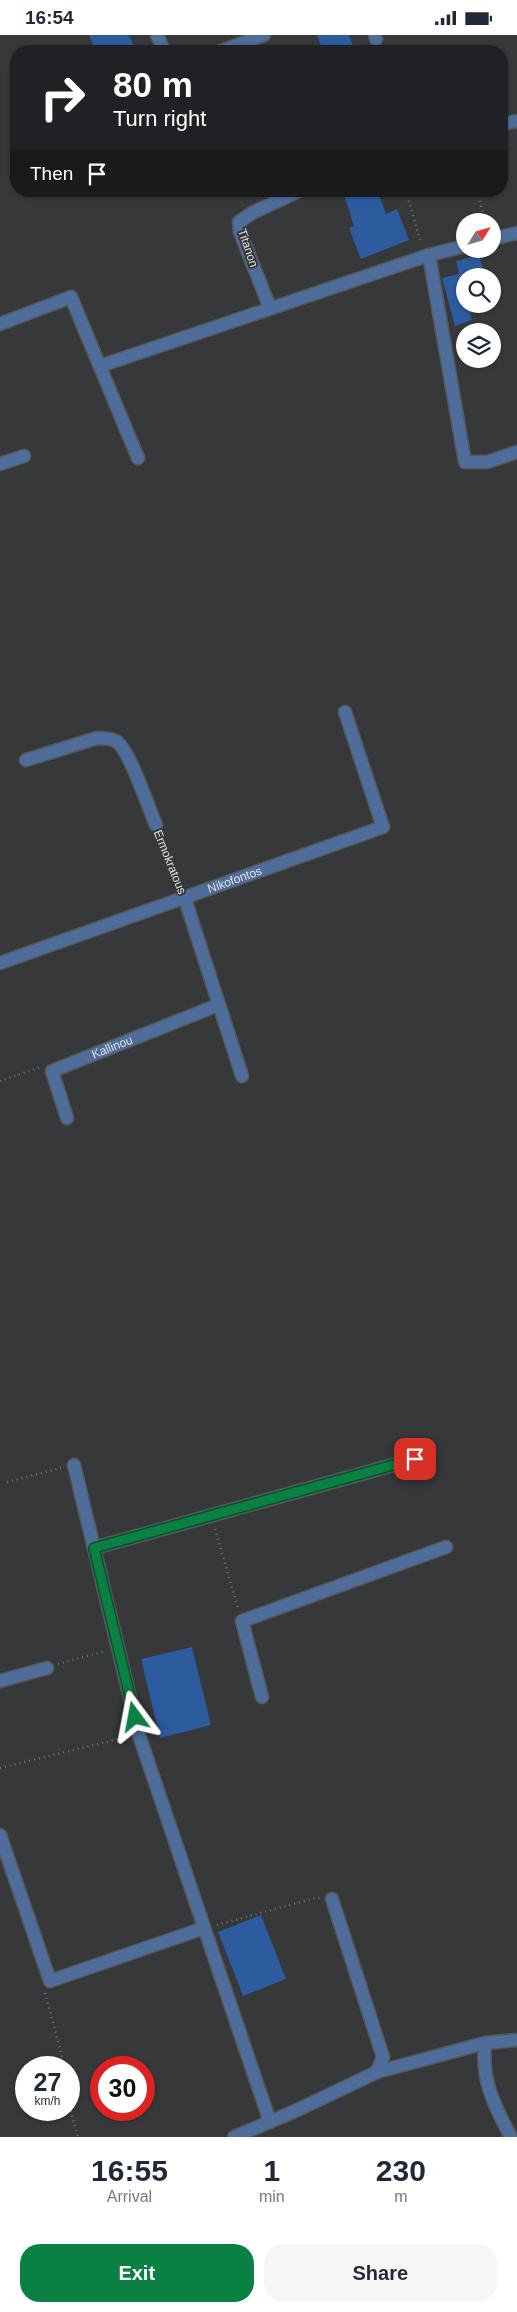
<!DOCTYPE html>
<html lang="en">
<head>
<meta charset="utf-8">
<style>
	body { margin:0; font-family:Helvetica,sans-serif; background:#f6f6f7; color:#1f2937; height:100vh; display:flex; flex-direction:column; font-size:19px; white-space:nowrap }
	* { box-sizing:border-box; margin:0 }
	p { font-size:16px; color:#747a83 }
	.icon { flex:none; width:28px; height:28px; fill:none; stroke:currentColor; stroke-width:2; stroke-linecap:round; stroke-linejoin:round }
	.map { position:relative; height:2102px; overflow:hidden }
	.panel { display:flex; flex-direction:column; background:#fff; flex:1 }
	.panel>* { flex:none }
	.banner { position:absolute; left:10px; top:10px; width:498px; height:152px; border-radius:20px; box-shadow:0 1px 4px #0004; background:#202124; color:#fff; overflow:hidden }
	.needle { width:32px; rotate:53deg }
	.controls { position:absolute; left:456px; top:178px; display:grid; gap:10px }
	.controls a { display:grid; place-items:center; width:45px; height:45px; border-radius:50%; background:#fff; box-shadow:0 1px 4px #0004; font-size:25px }
	.speed { position:absolute; left:15px; top:2021px; display:flex; gap:10px; font-size:25px; font-weight:700; text-align:center }
	.speed>* { display:grid; place-content:center; width:65px; height:65px; border-radius:50%; background:#fff; box-shadow:0 1px 4px #0004; line-height:1 }
	.speed small { font-size:12px; font-weight:400 }
	.speed .limit { border:8px solid #d22; background:#fff; color:#111 }
	.pin { position:absolute; display:grid; place-items:center; width:42px; height:42px; color:#fff; margin:-21px; border-radius:10px; box-shadow:0 2px 8px #0006 }
	.me { position:absolute; width:55px; margin:-28px; rotate:347deg; stroke-linejoin:round; filter:drop-shadow(0 0 4px #0008) }
	.turn { display:flex; align-items:center; gap:18px; height:105px; padding:0 20px; font-size:22px }
	.turn .icon { width:65px; height:65px; stroke-width:2.5 }
	.turn b { display:block; font-size:35px; line-height:42px }
	.then { display:flex; align-items:center; height:48px; padding:0 20px; background:#0003; gap:10px; font-size:19px }
	.eta { display:flex; justify-content:space-evenly; align-items:center; height:85px; text-align:center }
	.eta b { font-size:30px; font-weight:800; line-height:35px }
	.primary-button { display:flex; gap:10px; margin-top:auto; padding:10px 20px }
	.primary-button a { flex:1; height:58px; border-radius:20px; background:#0b8043; color:#fff; font-size:20px; font-weight:800; line-height:58px; text-align:center }
	.primary-button a+a { background:#f6f6f7; color:#1f2937 }
	.status { display:flex; justify-content:space-between; align-items:center; height:35px; padding:0 25px; background:#fff; direction:ltr }
	.status svg { height:14px; fill:currentColor }
	.map>svg:first-child { display:block }
	.building { fill:#2c5b9e }
	.lines { fill:none; stroke-linecap:round; stroke-linejoin:round }
	.minor-casing { stroke:#545658; stroke-width:15 }
	.path { stroke:#717274; stroke-width:2.5; stroke-dasharray:1 4; stroke-linecap:butt }
	.minor { stroke:#4e6d9b; stroke-width:12 }
	.route-casing { stroke:#07532c; stroke-width:12 }
	.route { stroke:#0b8043; stroke-width:9 }
	.labels { text-anchor:middle; dominant-baseline:central; stroke-width:4; stroke-linejoin:round; paint-order:stroke }
	.street-label { font-size:12px; fill:#dfe0e2; stroke:#36383a }
</style>
</head>
<body>
<div class="status"><b>16:54</b><svg viewBox="0 0 49 12"><path d="M0 12V9h3v3zM5 12V6h3v6zM10 12V3h3v9zM15 12V0h3v12zM26 1h20v11H26zM47 4h2v5h-2z"/></svg></div>
<div class="map">
<svg width="517" height="2102" viewBox="0 0 517 2102">
	<rect width="100%" height="100%" fill="#36383a"/>
	<path class="building" d="M89,0h40l7,16h-40z
		M317,0h32l6,16h-32z
		M343,156h35l8,23 11,-5 12,31 -48,19 -12,-31 5,-2z
		M479,220l6,21h-20v28h26l1,3 -22,6 2,7 -17,6 -13,-48 17,-4 -3,-13z
		M192,1612l19,78 -51,13 -19,-79z
		M261,1880l25,64 -43,17 -25,-64z"/>
	<g class="lines">
		<defs>
			<g id="minor">
				<path d="M157,0l7,16"/>
				<path d="M375,0l1,4"/>
				<path d="M221,16l43,-16"/>
				<path d="M501,89l16,-3"/>
				<path d="M492,204l25,-6"/>
				<path d="M429,220l36,207h22l30,-10"/>
				<path d="M270,273l-30,-76 -1,-10 13,-9 47,-22"/>
				<path d="M0,289l71,-27 67,161"/>
				<path d="M100,331l329,-111 36,-9"/>
				<path d="M0,429l24,-8"/>
				<path d="M26,725l71,-22c7,0 13,0 19,3 14,9 32,66 40,84"/>
				<path d="M184,861l58,180"/>
				<path id="s1" d="M0,928l383,-136 -38,-115"/>
				<path id="s2" d="M67,1083l-15,-47 166,-66"/>
				<path d="M74,1430l65,270 131,387"/>
				<path d="M94,1513l321,-89"/>
				<path d="M0,1646l47,-13"/>
				<path d="M262,1662l-20,-76 204,-74"/>
				<path d="M0,1800l50,146 154,-53"/>
				<path d="M332,1864l51,158 -6,15"/>
				<path d="M485,2008c-4,36 9,63 26,94"/>
				<path d="M234,2102l59,-25 84,-40 108,-29 32,-3"/>
			</g>
		</defs>
		<use href="#minor" class="minor-casing"/>
		<path class="path" d="M406,156l15,52
			M478,156l6,30
			M160,802l20,48
			M0,1046l41,-14
			M7,1447l54,-14
			M215,1494l23,79
			M58,1629l47,-13
			M0,1733l127,-31
			M217,1890l98,-27h6
			M45,1958l18,67 -4,7
			M69,2071l9,31"/>
		<use href="#minor" class="minor"/>
	</g>
	<g class="lines">
		<defs>
			<path id="route" d="M135,1682l-41,-169 321,-89"/>
		</defs>
		<use href="#route" class="route-casing"/>
		<use href="#route" class="route"/>
	</g>
	<g class="labels">
		<g class="street-label">
			<text transform="translate(248 213) rotate(71)">Titanon</text>
			<text transform="translate(170 827) rotate(68)">Ermokratous</text>
			<text stroke="none"><textPath href="#s1" startOffset="249">Nikofontos</textPath></text>
			<text stroke="none"><textPath href="#s2" startOffset="114">Kallinou</textPath></text>
		</g>
	</g>
</svg>
<div class="controls">
<a><svg class="needle" viewBox="-14 -14 28 28"><path d="M0-13l5 13h-10z" fill="#e53935"/><path d="M0 13l5-13h-10z" fill="#747a83"/></svg></a>
<a><svg class="icon" aria-label="search" viewBox="0 0 24 24"><circle cx="10" cy="10" r="6"/><path d="M15 15l6 6"/></svg></a>
<a><svg class="icon" aria-label="layers" viewBox="0 0 24 24"><path d="M12 4l9 5-9 5-9-5zM3 14l9 5 9-5"/></svg></a>
</div>
<div class="speed"><div>27<small>km/h</small></div><div class="limit">30</div></div>
<div class="pin" style="left:415px;top:1424px;background:#d93025"><svg class="icon" aria-label="arrive" viewBox="0 0 24 24"><path d="M6 21V4h12l-3 4 3 4H6"/></svg></div>
<svg class="me" style="left:135px;top:1682px" viewBox="-20 -20 40 40"><path d="M0-17L14 15 0 8-14 15z" fill="#0b8043" stroke="#fff" stroke-width="4"/></svg>
<div class="banner">
<div class="turn"><svg class="icon" aria-label="right" viewBox="0 0 24 24"><path d="M7 20v-9h11M14 6l5 5-5 5"/></svg><div><b>80 m</b>Turn right</div></div>
<div class="then">Then<svg class="icon" aria-label="arrive" viewBox="0 0 24 24"><path d="M6 21V4h12l-3 4 3 4H6"/></svg></div>
</div>
</div>
<section class="panel">
<div class="eta">
<div><b>16:55</b><p>Arrival</p></div>
<div><b>1</b><p>min</p></div>
<div><b>230</b><p>m</p></div>
</div>
<div class="primary-button"><a>Exit</a><a>Share</a></div>
</section>
</body>
</html>
